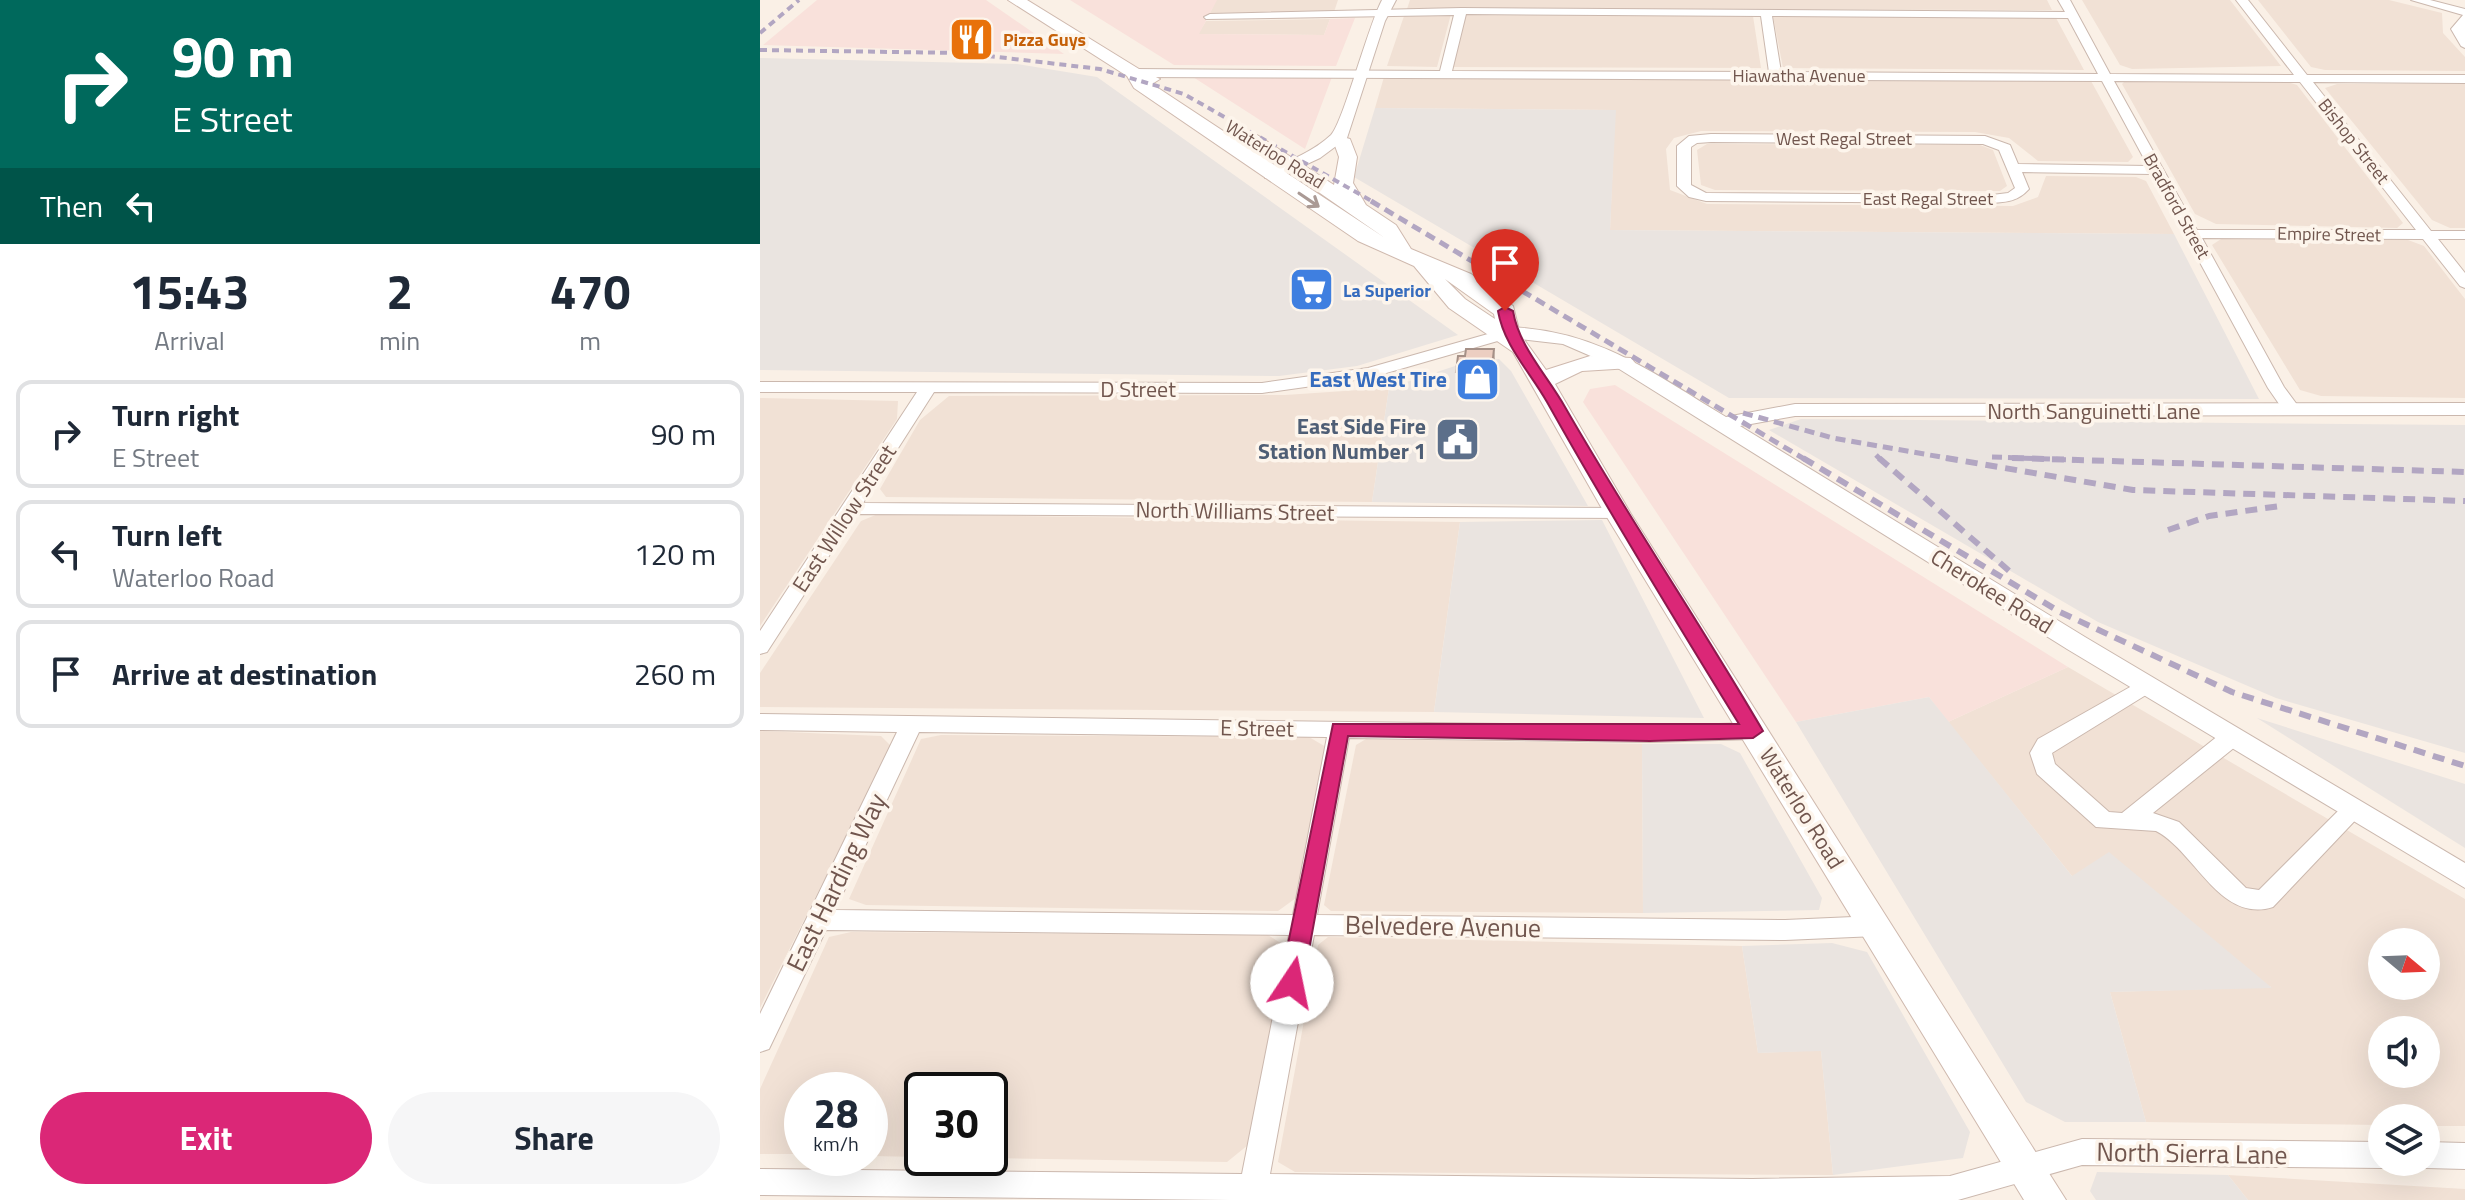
<!DOCTYPE html>
<html lang="en">
<head>
<meta charset="utf-8">
<style>
	body { margin:0; font-family:"Titillium Web",sans-serif; background:#f6f6f7; color:#1f2937; height:100vh; display:flex; flex-direction:column; font-size:30px; white-space:nowrap }
	* { box-sizing:border-box; margin:0 }
	p { font-size:26px; color:#747a83 }
	.icon { flex:none; width:44px; height:44px; fill:none; stroke:currentColor; stroke-width:2; stroke-linecap:round; stroke-linejoin:round }
	.map { position:relative; flex:1; overflow:hidden }
	.details { display:flex; flex-direction:column; background:#fff; width:760px }
	.details>* { flex:none }
	.hud { background:#00695c; color:#fff; overflow:hidden }
	.needle { width:52px; rotate:109deg }
	.controls { position:absolute; left:1608px; top:928px; display:grid; gap:16px }
	.controls a { display:grid; place-items:center; width:72px; height:72px; border-radius:50%; background:#fff; box-shadow:0 8px 32px #0002; font-size:40px }
	.speed { position:absolute; left:24px; top:1072px; display:flex; gap:16px; font-size:40px; font-weight:700; text-align:center }
	.speed>* { display:grid; place-content:center; width:104px; height:104px; border-radius:50%; background:#fff; box-shadow:0 8px 32px #0002; line-height:1 }
	.speed small { font-size:20px; font-weight:400 }
	.speed .limit { border:4px solid #111; border-radius:12px; background:#fff; color:#111 }
	.pin { position:absolute; display:grid; place-items:center; width:68px; height:68px; color:#fff; margin:-82px -34px; border-radius:50% 50% 50% 0; rotate:-45deg; box-shadow:0 0 8px #0007 }
	.pin .icon { rotate:45deg }
	.me { position:absolute; width:88px; margin:-44px; rotate:11deg; stroke-linejoin:round; filter:drop-shadow(0 0 6px #0008) }
	.turn { display:flex; align-items:center; gap:28px; height:168px; padding:0 40px; font-size:36px }
	.turn .icon { width:104px; height:104px; stroke-width:2.5 }
	.turn b { display:block; font-size:56px; line-height:68px }
	.then { display:flex; align-items:center; height:76px; padding:0 40px; background:#0003; gap:16px; font-size:30px }
	.eta { display:flex; justify-content:space-evenly; align-items:center; height:136px; text-align:center }
	.eta b { font-size:48px; font-weight:700; line-height:56px }
	.primary-button { display:flex; gap:16px; margin-top:auto; padding:16px 40px }
	.primary-button a { flex:1; height:92px; border-radius:48px; background:#db2777; color:#fff; font-size:32px; font-weight:700; line-height:92px; text-align:center }
	.primary-button a+a { background:#f6f6f7; color:#1f2937 }
	ul { padding:0; list-style:none }
	li { display:flex; align-items:center; gap:24px; height:108px; margin:0 16px 12px; padding:0 24px; border:4px solid #e0e1e3; border-radius:16px }
	li div { flex:1 }
	li b { display:block; font-size:30px }
	li em { font-style:normal }
	main { display:flex; flex:1; min-height:0 }
	.map>svg:first-child { display:block }
	.residential { fill:#f1e1d5; fill-rule:evenodd }
	.commercial { fill:#f9e1db }
	.industrial { fill:#eae4e0 }
	.lines { fill:none; stroke-linecap:round; stroke-linejoin:round }
	.minor-casing { stroke:#cbb8ae; stroke-width:2 }
	.tertiary-casing { stroke:#cbb8ae; stroke-width:2 }
	.secondary-casing { stroke:#cfb9ae; stroke-width:2 }
	.minor { fill:#fff; fill-rule:evenodd }
	.tertiary { fill:#fff; fill-rule:evenodd }
	.secondary { fill:#fff; fill-rule:evenodd }
	.rail-far2 { stroke:#b2a6c2; stroke-width:4; stroke-dasharray:7 5; stroke-linecap:butt }
	.rail-far1 { stroke:#b2a6c2; stroke-width:5; stroke-dasharray:10 6; stroke-linecap:butt }
	.rail { stroke:#b2a6c2; stroke-width:6; stroke-dasharray:12 8; stroke-linecap:butt }
	.wall { fill:#cbb1a6 }
	.shaded-wall { fill:#a59087 }
	.building { fill:#eccec1; stroke:#a59087; stroke-width:2 }
	.oneway { stroke:#aa9a95 }
	.route { fill:#db2777; stroke:#8e194d; stroke-width:2 }
	.labels { text-anchor:middle; dominant-baseline:central; stroke-width:7; stroke-linejoin:round; paint-order:stroke }
	.far-food-label { font-size:18px; font-weight:bold; fill:#c56008; stroke:#fdf5ec; text-anchor:start }
	.far-street-label { font-size:18px; fill:#71564e; stroke:#fdf5ec }
	.far-shop-label { font-size:18px; font-weight:bold; fill:#366cbe; stroke:#fdf5ec; text-anchor:start }
	.shop-label { font-size:22px; font-weight:bold; fill:#366cbe; stroke:#fdf5ec; text-anchor:end }
	.street-label { font-size:22px; fill:#71564e; stroke:#fdf5ec }
	.service-label { font-size:22px; font-weight:bold; fill:#4e5e75; stroke:#fdf5ec; text-anchor:end }
	.near-street-label { font-size:26px; fill:#71564e; stroke:#fdf5ec }
</style>
</head>
<body>
<main>
<section class="details">
<div class="hud">
<div class="turn"><svg class="icon" aria-label="right" viewBox="0 0 24 24"><path d="M7 20v-9h11M14 6l5 5-5 5"/></svg><div><b>90 m</b>E Street</div></div>
<div class="then">Then<svg class="icon" aria-label="left" viewBox="0 0 24 24"><path d="M17 20v-9H6M10 6l-5 5 5 5"/></svg></div>
</div>
<div class="eta">
<div><b>15:43</b><p>Arrival</p></div>
<div><b>2</b><p>min</p></div>
<div><b>470</b><p>m</p></div>
</div>
<ul>
<li><svg class="icon" aria-label="right" viewBox="0 0 24 24"><path d="M7 20v-9h11M14 6l5 5-5 5"/></svg><div><b>Turn right</b><p>E Street</p></div><em>90 m</em></li>
<li><svg class="icon" aria-label="left" viewBox="0 0 24 24"><path d="M17 20v-9H6M10 6l-5 5 5 5"/></svg><div><b>Turn left</b><p>Waterloo Road</p></div><em>120 m</em></li>
<li><svg class="icon" aria-label="arrive" viewBox="0 0 24 24"><path d="M6 21V4h12l-3 4 3 4H6"/></svg><div><b>Arrive at destination</b></div><em>260 m</em></li>
</ul>
<div class="primary-button"><a>Exit</a><a>Share</a></div>
</section>
<div class="map">
<svg width="1705" height="1200" viewBox="0 0 1705 1200">
	<rect width="100%" height="100%" fill="#faf0e6"/>
	<path class="residential" d="M397,0h181l-4,12 -124,1 6,-13 -60,3z
		M650,0h637l5,10 -645,-1z
		M1322,0h148l51,66 -149,3 -12,-4z
		M1498,0h131l53,13 1,20 22,24v14l-140,-1 -14,-3z
		M691,14l-14,53 -50,-1 17,-50z
		M704,15l289,1 8,52 -309,-1z
		M1013,16l283,2 28,52 -301,-2z
		M570,19l-6,16 -126,-1 8,-13z
		M624,77l707,4 42,76 -5,5 -90,-1 -29,-23 -34,-6 -274,-1 -27,7 -8,11 4,41 37,14 306,2 25,-9 8,-21 90,1 10,4 28,53 -564,-4 5,-120 -240,-2z
		M1367,79l157,2 13,4 106,138 -6,5 -181,-4 -21,-10 -73,-130z
		M1577,84h128v144h-15l-18,-8 -107,-132z
		M947,144l273,1 13,5 14,36 -7,5 -285,-1 -14,-5 -4,-35z
		M1461,239l187,1 16,6 41,53v99l-144,-2 -21,-6 -88,-145z
		M629,388l-17,114 -486,-5 -6,-8 40,-69 29,-24 336,-1z
		M0,398l138,3 -1,18 -137,207z
		M118,514l582,8 -26,190 -674,-5v-34l101,-152z
		M1308,667l397,232v227h-39v-8h-44v7l-236,-3 -36,-130 161,-5 -199,-111 -124,-154zM1622,942h44v44h-44zM1622,1030h44v44h-44z
		M0,731l121,5 10,10 -131,262z
		M181,735l368,2 17,10 -30,151 -18,13 -412,-6 -17,-6 72,-160z
		M606,739l276,5 1,169 -312,-2 -7,-6 32,-160z
		M91,932l417,3 19,12 -39,198 -21,17 -237,-4v-68h-68v67l-52,-1v-66h-68v64h-42v-65l69,-152z
		M568,937l414,9 16,107 63,-3 12,125 -538,-3 -17,-10 40,-217z
		M1468,1175l237,14v11h-217z"/>
	<path class="commercial" d="M57,0h169l78,54 -301,-9z
		M310,0h147l-18,34 125,1 6,-16 25,-1 -19,48 -162,-1z
		M433,77h139l-27,72z
		M855,385l453,282 -120,55 -19,-25 -133,25 -213,-320 7,-13z"/>
	<path class="industrial" d="M0,58l257,6 80,13 361,258 -101,31 -78,10 -519,-6z
		M615,108l241,2 -6,120 564,4 85,165 -530,-1 -375,-221z
		M739,359l12,12 77,135 -216,-4 17,-114 72,-24z
		M1041,419l664,6v328l-189,-55 -178,-76 -329,-192z
		M842,520l102,198 -270,-6 26,-190z
		M1169,697l143,179 37,-24 163,136 -162,4 36,130h-81l-39,-20 -230,-380z
		M1497,718l208,66v64z
		M882,744h79l19,9 82,145 -3,12 -176,3z
		M1072,943l35,9 103,180 -7,26 -130,17 -12,-124 -63,2 -16,-107z
		M1337,1172l131,3 20,25h-152l-6,-9z"/>
	<g class="lines">
		<defs>
			<path id="minor" d="M1298,0h12l40,74 184,1 -58,-75h12l59,75h158v8l-152,-1 118,149h34v8h-27l27,34v15l-5,-2 -37,-47 -221,-1 82,149 17,23 -9,5 -6,-1 -18,-26 -116,-214 -130,-2 7,17c-11,12 -21,13 -37,14l-286,-2 -17,-4 -12,-11v-40l12,-10 22,-2 274,2 25,9 8,19 130,2 -46,-85 -969,-4 -6,-4 6,-4 307,2 14,-56 -248,4 -2,-2 6,-3 251,-6 604,4zM706,14l295,2 8,56 -317,-1zM1012,16l296,2 30,56 -317,-2zM1354,81l186,1 116,148h-219zM951,142l272,2 16,6 16,38 -7,5 -16,2 -286,-2 -15,-8v-38l6,-4z
				M1651,0h19l35,9v39l-4,-2 -10,-17 12,-14z
				M749,328l6,2v6l-146,42 -107,15 -328,-1 -71,111 755,5 7,2 2,4 -2,4 -769,-4 -89,138 -7,2v-23l157,-239h-157v-10l502,1 106,-15z
				M1386,678l8,2 3,5 -3,5 -102,63 3,11 54,48 13,1 102,-82h16l3,6 -3,6 -87,70 26,9 67,66 13,2 86,-86 8,-3 8,3 4,6 -92,97c-53,17 -78,-56 -117,-76l-60,-4 -59,-53 -7,-21 8,-14z
				M0,714l890,12 103,-3 8,3 3,5 -3,5 -8,3 -103,3 -301,-4 -32,177 468,5 91,-4 9,3 3,7 -3,7 -9,3 -91,4 -471,-5 -44,239 482,5 198,-3 132,-37 300,3v20h11l-11,6 -300,-3 -124,35h-728l-470,-5v-26l482,5 47,-239 -463,-5 -57,119 -9,3v-38l137,-282 -137,-2zM159,732l408,5 -34,178 -458,-5z
				M1666,1142l39,1v26l-39,-1 -10,-4 10,-2z"/>
			<path id="tertiary" d="M622,0h14l-11,21 -38,117 -27,20 -43,20h-12v-6c23,-11 48,-20 66,-37 12,-12 37,-109 51,-135z
				M749,327c88,3 144,46 217,90l69,-13 670,-1v12l-670,1 -55,10 345,211 380,226v25l-398,-239 -451,-282 -53,-23 -61,-7 -3,-4 3,-4z"/>
			<path id="secondary" d="M248,0h19l112,69 21,10 -8,5 233,154 -146,-101 3,-4h12l80,52 5,-28 -5,-14 9,-6 7,2 7,18 -4,26 13,22 30,20 15,24 60,25 42,32 7,28 26,36 44,-14 41,2 4,5 -4,5 -49,3 -27,13 76,130 435,686h-42l-419,-686 -92,-162 -64,-44 -35,-42 -56,-25 -224,-153 -7,-12zM685,279l49,35 1,5 -30,-20z"/>
		</defs>
		<use href="#minor" class="minor-casing"/>
		<use href="#tertiary" class="tertiary-casing"/>
		<use href="#secondary" class="secondary-casing"/>
		<use href="#minor" class="minor"/>
		<use href="#tertiary" class="tertiary"/>
		<use href="#secondary" class="secondary"/>
		<path class="rail-far2" d="M0,33l39,-33
			M0,50l203,3 137,16 84,25 191,109"/>
		<path class="rail-far1" d="M611,201l435,259
			M983,413l90,25 125,22
			M1116,455l5,5
			M1232,457l83,3"/>
		<path class="rail" d="M1043,458l257,154 172,80 233,74
			M1119,458l136,118
			M1186,458l187,32 332,11
			M1252,458l453,14
			M1408,530l41,-14 71,-10"/>
	</g>
	<path class="wall" d="M735,363l-5,36h-30v-13h-2l-2,-14z"/>
	<path class="shaded-wall" d="M734,349l1,14 -5,36v-15z"/>
	<path class="building" d="M706,349h28l-4,35h-31l2,-12h-5l2,-16h7z"/>
	<defs><path id="oneway-shaft" d="M-6 0H5M1.5-3L5.5 0L1.5 3" fill="none" stroke-width="1.6" stroke-linecap="round" stroke-linejoin="round" transform="scale(2)"/></defs>
	<use class="oneway" href="#oneway-shaft" transform="translate(549 200) rotate(34)"/>
	<path class="route" d="M745,307l8,4c6,36 34,64 52,96 63,110 134,214 198,324l-10,7 -103,3 -302,-5 -45,247 -3,7 -8,3 -9,-3 -3,-7 53,-259h406c-66,-107 -131,-213 -192,-322 -17,-30 -43,-56 -49,-91z"/>
	<defs>
		<symbol id="restaurant-square" viewBox="-11 -11 22 22"><rect x="-9" y="-9" width="18" height="18" rx="4" fill="#e8710a" stroke="#fdf5ec"/><path d="M-5-6h1v4h1v-4h1v4h1v-4h1v5L-1.5 .5V6h-2V.5L-5-1ZM5-6V6H3V1.5H1.5Q1.5-4 5-6Z" fill="#fff"/></symbol>
		<symbol id="supermarket-square" viewBox="-11 -11 22 22"><rect x="-9" y="-9" width="18" height="18" rx="4" fill="#3f7fe0" stroke="#fdf5ec"/><path d="M-6-5.5h2.5l.6 2H6L4.5 2H-2.5L-4.4-4H-6ZM-1.5 3.2a1.3 1.3 0 1 0 .1 0ZM3 3.2a1.3 1.3 0 1 0 .1 0Z" fill="#fff"/></symbol>
		<symbol id="shop-square" viewBox="-11 -11 22 22"><rect x="-9" y="-9" width="18" height="18" rx="4" fill="#3f7fe0" stroke="#fdf5ec"/><path d="M-5-2.5h2.3a2.7 3.5 0 0 1 5.4 0H5L5.5 6h-11ZM-1.5-2.5h3a1.5 2.3 0 0 0-3 0Z" fill="#fff"/></symbol>
		<symbol id="civic-square" viewBox="-11 -11 22 22"><rect x="-9" y="-9" width="18" height="18" rx="4" fill="#5c6f8a" stroke="#fdf5ec"/><path d="M-.6-6.5H3V-4.5H.6V-3L4-1V1h2V6H-6V1h2V-1L-.6-3ZM-1.2 2.5V6h2.4V2.5Z" fill="#fff"/></symbol>
	</defs>
	<g fill-rule="evenodd">
		<use href="#restaurant-square" x="186" y="14" width="51" height="51"/>
		<use href="#supermarket-square" x="526" y="264" width="51" height="51"/>
		<use href="#shop-square" x="692" y="354" width="51" height="51"/>
		<use href="#civic-square" x="672" y="414" width="51" height="51"/>
	</g>
	<g class="labels">
		<g class="far-food-label">
			<text x="243" y="39">Pizza Guys</text>
		</g>
		<g class="far-street-label">
			<text x="1039" y="75">Hiawatha Avenue</text>
			<text x="1084" y="138">West Regal Street</text>
			<text transform="translate(1594 141) rotate(52)">Bishop Street</text>
			<text transform="translate(515 154) rotate(32)">Waterloo Road</text>
			<text x="1168" y="198">East Regal Street</text>
			<text transform="translate(1417 206) rotate(61)">Bradford Street</text>
			<text transform="translate(1569 234) rotate(1)">Empire Street</text>
		</g>
		<g class="far-shop-label">
			<text x="583" y="290">La Superior</text>
		</g>
		<g class="shop-label">
			<text x="687" y="379">East West Tire</text>
		</g>
		<g class="street-label">
			<text x="378" y="389">D Street</text>
			<text x="1334" y="411">North Sanguinetti Lane</text>
			<text transform="translate(475 511) rotate(1)">North Williams Street</text>
			<text transform="translate(84 518) rotate(-57)">East Willow Street</text>
			<text transform="translate(1232 591) rotate(32)">Cherokee Road</text>
			<text transform="translate(497 728) rotate(1)">E Street</text>
			<text transform="translate(1042 808) rotate(58)">Waterloo Road</text>
		</g>
		<g class="service-label">
			<text x="666" y="426">East Side Fire<tspan x="666" dy="25">Station Number 1</tspan></text>
		</g>
		<g class="near-street-label">
			<text transform="translate(76 882) rotate(-64)">East Harding Way</text>
			<text transform="translate(683 926) rotate(1)">Belvedere Avenue</text>
			<text transform="translate(1432 1153) rotate(1)">North Sierra Lane</text>
		</g>
	</g>
</svg>
<div class="controls">
<a><svg class="needle" viewBox="-14 -14 28 28"><path d="M0-13l5 13h-10z" fill="#e53935"/><path d="M0 13l5-13h-10z" fill="#747a83"/></svg></a>
<a><svg class="icon" aria-label="sound" viewBox="0 0 24 24"><path d="M4 9h4l5-4v14l-5-4H4zM17 9q2 3 0 6"/></svg></a>
<a><svg class="icon" aria-label="layers" viewBox="0 0 24 24"><path d="M12 4l9 5-9 5-9-5zM3 14l9 5 9-5"/></svg></a>
</div>
<div class="speed"><div>28<small>km/h</small></div><div class="limit">30</div></div>
<div class="pin" style="left:745px;top:311px;background:#d93025"><svg class="icon" aria-label="arrive" viewBox="0 0 24 24"><path d="M6 21V4h12l-3 4 3 4H6"/></svg></div>
<svg class="me" style="left:532px;top:983px" viewBox="-20 -20 40 40"><circle r="19" fill="#fff"/><path d="M0-13L10 11 0 6-10 11z" fill="#db2777"/></svg>
</div>
</main>
</body>
</html>
